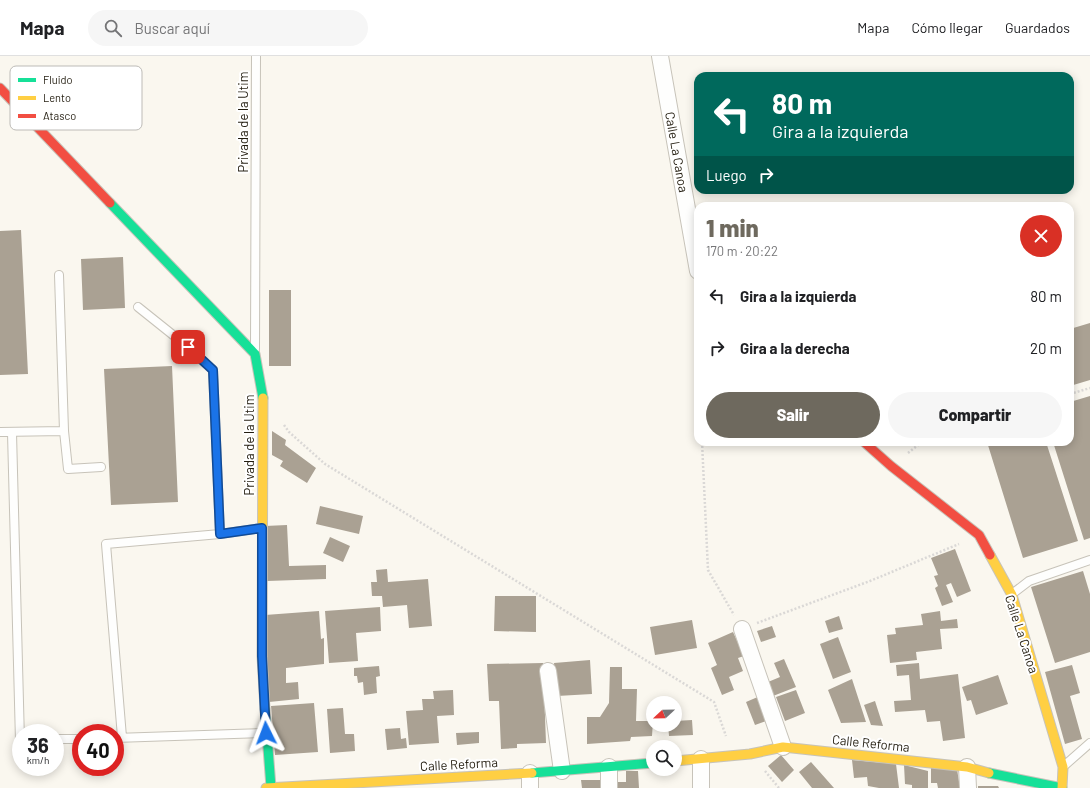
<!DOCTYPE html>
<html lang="es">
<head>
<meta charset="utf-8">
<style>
	body { margin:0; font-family:Barlow,sans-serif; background:#f6f6f6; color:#202124; height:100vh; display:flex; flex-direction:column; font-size:15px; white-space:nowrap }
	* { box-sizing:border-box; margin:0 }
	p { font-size:13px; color:#757577 }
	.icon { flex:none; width:22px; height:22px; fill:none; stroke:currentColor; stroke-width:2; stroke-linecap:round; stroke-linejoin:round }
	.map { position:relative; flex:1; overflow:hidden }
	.drawer { position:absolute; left:694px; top:146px; width:380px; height:244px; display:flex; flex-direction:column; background:#fff; border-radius:12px; box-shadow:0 2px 10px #0003 }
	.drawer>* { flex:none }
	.guide { position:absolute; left:694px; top:16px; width:380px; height:122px; border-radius:12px; box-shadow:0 2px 10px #0003; background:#00695c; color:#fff; overflow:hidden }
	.needle { width:26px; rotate:248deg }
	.controls { position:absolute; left:646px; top:640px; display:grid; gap:8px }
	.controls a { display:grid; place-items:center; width:36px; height:36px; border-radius:50%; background:#fff; box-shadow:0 2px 10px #0003; font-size:20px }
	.speed { position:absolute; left:12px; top:668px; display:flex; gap:8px; font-size:20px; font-weight:700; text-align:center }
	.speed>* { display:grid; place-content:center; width:52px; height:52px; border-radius:50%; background:#fff; box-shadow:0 2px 10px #0003; line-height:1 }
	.speed small { font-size:10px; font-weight:400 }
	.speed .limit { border:6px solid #d22; background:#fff; color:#111 }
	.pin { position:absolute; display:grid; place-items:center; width:34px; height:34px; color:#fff; margin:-17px; border-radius:8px; box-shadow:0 2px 6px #0006 }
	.me { position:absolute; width:44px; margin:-22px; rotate:357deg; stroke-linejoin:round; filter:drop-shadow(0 0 3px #0008) }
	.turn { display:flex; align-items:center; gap:14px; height:84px; padding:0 12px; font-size:18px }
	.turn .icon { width:52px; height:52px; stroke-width:2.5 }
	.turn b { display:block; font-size:28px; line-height:34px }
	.then { display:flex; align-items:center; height:38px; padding:0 12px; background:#0003; gap:8px; font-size:15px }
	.round { display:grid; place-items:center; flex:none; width:42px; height:42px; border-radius:21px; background:#f6f6f6 }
	.headline { display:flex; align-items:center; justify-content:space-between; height:68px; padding:0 12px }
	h1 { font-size:24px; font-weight:800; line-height:30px; color:#6e695e }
	.button { display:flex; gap:8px; margin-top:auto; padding:8px 12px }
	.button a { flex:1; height:46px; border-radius:24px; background:#6e695e; color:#fff; font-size:16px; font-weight:800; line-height:46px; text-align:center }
	.button a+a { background:#f6f6f6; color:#202124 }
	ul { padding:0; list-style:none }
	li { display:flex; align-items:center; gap:12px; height:52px; padding:0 12px }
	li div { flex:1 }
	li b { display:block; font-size:15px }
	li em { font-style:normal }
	header { display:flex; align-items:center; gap:24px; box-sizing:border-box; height:56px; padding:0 20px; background:#fff; border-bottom:1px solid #e0e0e0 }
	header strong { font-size:19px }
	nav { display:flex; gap:22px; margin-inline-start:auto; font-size:14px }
	.search { width:280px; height:36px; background:#f6f6f6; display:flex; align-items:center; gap:10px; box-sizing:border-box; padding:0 14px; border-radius:22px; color:#757577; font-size:15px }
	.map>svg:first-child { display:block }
	.building { fill:#aaa193 }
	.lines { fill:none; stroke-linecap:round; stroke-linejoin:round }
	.lane-casing { stroke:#c7c3b9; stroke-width:10 }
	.street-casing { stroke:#c7c3b9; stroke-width:18 }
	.fast-casing { stroke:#c7c3b9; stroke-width:11 }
	.slow-casing { stroke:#c7c3b9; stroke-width:11 }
	.jam-casing { stroke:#c7c3b9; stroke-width:11 }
	.path { stroke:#dad8d6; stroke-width:2.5; stroke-dasharray:2 2; stroke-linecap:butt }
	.lane { stroke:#fefefd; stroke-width:8 }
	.street { stroke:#fefefd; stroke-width:16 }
	.fast { stroke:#16e098; stroke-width:9 }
	.slow { stroke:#ffcf43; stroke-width:9 }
	.jam { stroke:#f24e42; stroke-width:9 }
	.route-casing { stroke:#114b97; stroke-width:10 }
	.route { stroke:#1a73e8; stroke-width:7 }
	.labels { text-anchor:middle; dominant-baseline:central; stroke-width:4; stroke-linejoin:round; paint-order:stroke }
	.street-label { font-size:13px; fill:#231d10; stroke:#fff }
	.key { fill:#fff; stroke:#bdbbb7; stroke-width:1 }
	.key-label { font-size:11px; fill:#231d10 }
</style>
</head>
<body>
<header>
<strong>Mapa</strong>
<div class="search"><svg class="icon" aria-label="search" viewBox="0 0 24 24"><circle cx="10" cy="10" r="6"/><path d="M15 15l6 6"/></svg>Buscar aquí</div>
<nav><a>Mapa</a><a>Cómo llegar</a><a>Guardados</a></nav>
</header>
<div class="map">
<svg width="1090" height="732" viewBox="0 0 1090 732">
	<rect width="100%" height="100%" fill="#faf7ef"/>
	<path class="building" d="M21,174l7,144 -28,1v-144z
		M123,201l2,51 -42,2 -2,-51z
		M269,234h22v76h-22z
		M1090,267v57l-20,6v-57z
		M172,310l6,136 -67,3 -7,-136z
		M1090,340v142l-6,2 -31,-98h17v-40z
		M272,375l14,9 -1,5 31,23 -9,15 -27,-17 3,-5 -11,-6z
		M987,386h59l32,99 -55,17z
		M320,450l43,10 -4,18 -43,-10z
		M287,469l2,41 37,-1v14l-59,2 -2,-55z
		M330,481l20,9 -7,16 -20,-9z
		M955,493l16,42 -14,6 -6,-14 -5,2 7,17 -11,4 -7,-18 3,-2 -4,-10 4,-1 -7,-17z
		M387,513l1,13 40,-3 4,47 -23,2 -2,-23 -24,2 -1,-11h-10l-1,-14h6l-1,-12z
		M1083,515l7,23v58l-35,11 -24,-76z
		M495,540h41v36l-42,-1z
		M380,551l1,24 -25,2 2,28 -29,2 -4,-52z
		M319,555l2,28 3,-1v26l-38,4v15l12,-1 1,17 -30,3 -4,-87z
		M940,555l1,10 16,-2 1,9 -18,1 2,20 -26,3 1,8 -27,3 -3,-28 9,-1 -1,-6 28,-3 -2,-11z
		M839,560l4,13 -14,4 -4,-12z
		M692,564l5,28 -42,7 -5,-28z
		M772,570l4,11 -15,5 -4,-11z
		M733,576l11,24 -6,2 5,13 -14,6 5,13 -12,5 -11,-27 6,-3 -9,-22z
		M838,581l13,35 -18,7 -13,-35z
		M784,603l12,28 -23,9 -5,-14 12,-5 -6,-14z
		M590,604l2,34 -35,2 -3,-33z
		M543,607l3,80 -29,1v4l-16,1 -2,-48h-10l-2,-37z
		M919,607l1,16 38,-5 7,64 -22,3 -3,-20 -13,1 -2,-12 -30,2 -1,-11 17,-1 -2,-25 -12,1 -1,-11z
		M1072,609l8,28 -10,3 12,43 -17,5 -20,-72z
		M379,610l1,10 -4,1 1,16 -13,2 -1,-13 -5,1 -1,-7h-3v-8z
		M610,611h12v22h15l-1,32h17l-1,15 -21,1 -1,4 -43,3v-27h13l9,-14z
		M998,619l10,29 -32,11 -5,-15 -4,1 -5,-14z
		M852,623l14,43 -25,1 -13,-33z
		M453,634l1,25 -17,1 2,27 -30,2 -3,-34 17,-1 -1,-11h12l-1,-8z
		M796,634l9,23 -20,8 -9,-24z
		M760,640l9,24 -14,5 -9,-23z
		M875,645l8,25 -12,-1 -7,-20z
		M314,647l4,49 -43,3 -4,-49z
		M343,652l2,26h9l1,17 -25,2 -3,-44z
		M692,664l1,15 -24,1 -1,-11h7v-4z
		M400,672l1,11 5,-1 1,10 -20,2 -2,-21z
		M479,676v11l-22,2 -1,-12z
		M781,699l13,15 -12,12 -14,-16z
		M852,704l44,4 3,24h-20l-11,-2 -1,-9 -13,1z
		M811,706l23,26h-22l-13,-16z
		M904,709l24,6v17h-16v-3l-7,-1z
		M931,710l26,3 3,19h-22l-1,-5h-6z
		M626,715h12l1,17h-24l-1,-6h12z
		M581,724h21l1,8h-21z
		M978,730h20l1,2h-21z"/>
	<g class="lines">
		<defs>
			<path id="lane" d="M138,251l50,40 25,23 7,164 41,-6
				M255,293l1,-293
				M64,375l4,38 33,-2
				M0,376l64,-1 -5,-156
				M12,377l8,308h1
				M1012,538l17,-13 61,-21
				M122,681l-16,-193 114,-10
				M115,682l150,-5
				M55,683h26
				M1065,709l25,-22"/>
			<path id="street" d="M660,0l38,215
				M742,573l41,118
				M548,615l14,100
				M609,711v21
				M967,711l1,21
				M530,717v15
				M701,732v-29"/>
			<path id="fast" d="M110,147l145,151 8,44
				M265,653l6,78
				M532,717l121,-10
				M989,717l73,15"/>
			<path id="slow" d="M263,342l-1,258 3,53
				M990,499l22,40 51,172 -1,21
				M675,705l75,-7 33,-7 184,20 22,6
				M266,732l266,-15"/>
			<path id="jam" d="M0,32l110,115
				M864,386l27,24 88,69 11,20"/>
		</defs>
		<use href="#lane" class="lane-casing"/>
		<use href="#street" class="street-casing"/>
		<use href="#fast" class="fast-casing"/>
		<use href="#slow" class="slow-casing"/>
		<use href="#jam" class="jam-casing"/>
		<path class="path" d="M1070,338l20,-6
			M284,369l5,7 36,32 389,238 12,34
			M702,386l6,128 26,45
			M908,397l14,-11
			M757,567l113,-42 89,-37
			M765,715l14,17"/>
		<use href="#lane" class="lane"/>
		<use href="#street" class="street"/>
		<use href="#fast" class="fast"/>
		<use href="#slow" class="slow"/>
		<use href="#jam" class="jam"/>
	</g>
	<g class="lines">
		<defs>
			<path id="route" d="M188,291l25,23 7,164 42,-6v128l4,77"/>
		</defs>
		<use href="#route" class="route-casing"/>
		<use href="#route" class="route"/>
	</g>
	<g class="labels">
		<g class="street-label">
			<text transform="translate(243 66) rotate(-90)">Privada de la Utim</text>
			<text transform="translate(677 96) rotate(80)">Calle La Canoa</text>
			<text transform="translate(249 389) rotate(-90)">Privada de la Utim</text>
			<text transform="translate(1022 578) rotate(72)">Calle La Canoa</text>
			<text transform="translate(871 687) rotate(6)">Calle Reforma</text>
			<text transform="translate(459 708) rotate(-3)">Calle Reforma</text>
		</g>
	</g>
	<rect x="10" y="10" width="132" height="64" rx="6" class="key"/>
	<rect x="18" y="22" width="18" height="4" fill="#16e098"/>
	<rect x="18" y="40" width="18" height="4" fill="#ffcf43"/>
	<rect x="18" y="58" width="18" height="4" fill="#f24e42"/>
	<g class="key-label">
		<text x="43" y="28">Fluido</text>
		<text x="43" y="46">Lento</text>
		<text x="43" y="64">Atasco</text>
	</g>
</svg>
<div class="controls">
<a><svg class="needle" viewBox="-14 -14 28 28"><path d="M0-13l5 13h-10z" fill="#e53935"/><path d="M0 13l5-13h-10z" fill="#757577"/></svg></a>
<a><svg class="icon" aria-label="search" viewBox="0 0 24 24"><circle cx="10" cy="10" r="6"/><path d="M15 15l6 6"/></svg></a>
</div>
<div class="speed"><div>36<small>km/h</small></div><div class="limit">40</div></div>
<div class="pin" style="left:188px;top:291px;background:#d93025"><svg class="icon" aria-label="arrive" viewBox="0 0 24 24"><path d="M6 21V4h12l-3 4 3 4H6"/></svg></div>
<svg class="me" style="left:266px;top:677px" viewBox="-20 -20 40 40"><path d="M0-17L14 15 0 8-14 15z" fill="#1a73e8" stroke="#fff" stroke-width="4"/></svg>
<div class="guide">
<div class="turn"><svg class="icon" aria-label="left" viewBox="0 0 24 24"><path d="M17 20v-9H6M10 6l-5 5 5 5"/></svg><div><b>80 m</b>Gira a la izquierda</div></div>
<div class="then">Luego<svg class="icon" aria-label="right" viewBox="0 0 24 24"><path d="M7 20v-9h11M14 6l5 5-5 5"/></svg></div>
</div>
<section class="drawer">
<div class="headline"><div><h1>1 min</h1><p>170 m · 20:22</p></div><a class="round" style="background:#d93025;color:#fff"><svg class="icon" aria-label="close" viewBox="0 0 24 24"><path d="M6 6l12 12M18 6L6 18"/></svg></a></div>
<ul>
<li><svg class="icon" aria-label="left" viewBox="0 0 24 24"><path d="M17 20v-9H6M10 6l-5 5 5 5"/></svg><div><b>Gira a la izquierda</b></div><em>80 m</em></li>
<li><svg class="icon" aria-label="right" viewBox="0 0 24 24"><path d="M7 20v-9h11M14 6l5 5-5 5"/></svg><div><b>Gira a la derecha</b></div><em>20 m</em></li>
</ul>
<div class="button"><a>Salir</a><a>Compartir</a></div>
</section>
</div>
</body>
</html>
